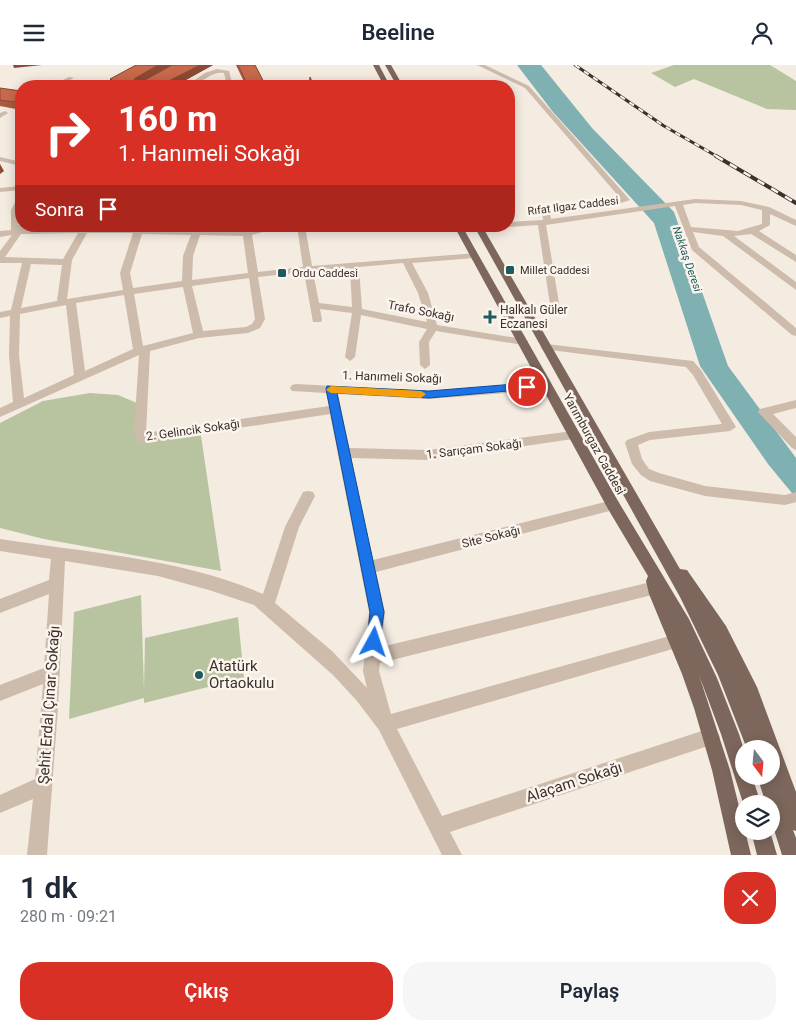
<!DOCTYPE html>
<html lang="tr">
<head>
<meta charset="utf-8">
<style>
	body { margin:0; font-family:Roboto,sans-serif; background:#f6f6f7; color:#1f2937; height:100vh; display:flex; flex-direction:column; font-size:19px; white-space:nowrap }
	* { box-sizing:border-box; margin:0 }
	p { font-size:16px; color:#747a83 }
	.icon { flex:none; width:28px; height:28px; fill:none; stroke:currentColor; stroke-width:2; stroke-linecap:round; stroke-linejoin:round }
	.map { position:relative; height:790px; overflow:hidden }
	.sheet { display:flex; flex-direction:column; background:#fff; flex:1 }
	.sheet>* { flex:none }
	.top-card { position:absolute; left:15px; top:15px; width:500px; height:152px; border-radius:20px; box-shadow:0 2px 12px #0003; background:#d93025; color:#fff; overflow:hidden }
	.needle { width:32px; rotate:164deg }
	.tools { position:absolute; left:735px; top:675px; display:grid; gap:10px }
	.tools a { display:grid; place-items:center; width:45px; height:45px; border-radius:50%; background:#fff; box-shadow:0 2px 12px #0003; font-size:25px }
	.pin { position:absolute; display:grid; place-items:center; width:42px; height:42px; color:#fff; margin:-21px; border:2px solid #fff; border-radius:50%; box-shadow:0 1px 5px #0007 }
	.me { position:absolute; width:55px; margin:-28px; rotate:5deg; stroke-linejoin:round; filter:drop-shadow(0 0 4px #0008) }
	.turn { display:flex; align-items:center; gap:18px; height:105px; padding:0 20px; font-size:22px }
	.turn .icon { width:65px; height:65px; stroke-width:2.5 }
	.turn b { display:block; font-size:35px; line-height:42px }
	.then { display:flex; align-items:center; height:48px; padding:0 20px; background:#0003; gap:10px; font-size:19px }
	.round { display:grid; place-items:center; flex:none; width:52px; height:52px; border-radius:20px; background:#f6f6f7 }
	.head { display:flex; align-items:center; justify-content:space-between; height:85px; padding:0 20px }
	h1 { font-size:30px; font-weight:600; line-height:38px }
	.action { display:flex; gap:10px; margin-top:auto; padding:10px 20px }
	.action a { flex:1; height:58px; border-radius:20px; background:#d93025; color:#fff; font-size:20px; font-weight:600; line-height:58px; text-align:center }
	.action a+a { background:#f6f6f7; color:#1f2937 }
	header { display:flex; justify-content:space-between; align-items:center; height:65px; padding:0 20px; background:#fff; font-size:22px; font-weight:600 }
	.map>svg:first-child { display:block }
	.green { fill:#b8c4a0 }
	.water { fill:#7fb0b2 }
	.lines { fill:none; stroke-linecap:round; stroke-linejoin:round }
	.minor { fill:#cdbbac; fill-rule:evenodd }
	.primary { fill:#7d675c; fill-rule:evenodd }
	.rail-far1-casing { stroke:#3b302b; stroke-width:3 }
	.rail-casing { stroke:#3b302b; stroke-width:4 }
	.rail-far1 { stroke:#fbf5ee; stroke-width:2; stroke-dasharray:5.5; stroke-linecap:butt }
	.rail { stroke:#fbf5ee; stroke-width:2.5; stroke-dasharray:8; stroke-linecap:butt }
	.wall { fill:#ac5a40 }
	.shaded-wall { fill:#8c4a34 }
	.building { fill:#c8694b; stroke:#8c4a34 }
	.route { fill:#1a73e8; stroke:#114b97 }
	.slow { fill:#f59e0b }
	.poi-dot { fill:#1f5a5e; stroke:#fbf5ee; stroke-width:2 }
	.labels { text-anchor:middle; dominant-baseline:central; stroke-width:5; stroke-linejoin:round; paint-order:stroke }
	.far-street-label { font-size:11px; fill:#3b302b; stroke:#fbf5ee }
	.far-water-label { font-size:11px; font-style:italic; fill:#1f5a5e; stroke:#fbf5ee }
	.far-poi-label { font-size:11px; fill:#3b302b; stroke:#fbf5ee; text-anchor:start }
	.poi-label { font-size:12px; fill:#3b302b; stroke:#fbf5ee; text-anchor:start }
	.street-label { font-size:12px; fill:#3b302b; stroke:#fbf5ee }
	.near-poi-label { font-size:15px; fill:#3b302b; stroke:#fbf5ee; text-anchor:start }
	.near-street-label { font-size:15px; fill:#3b302b; stroke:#fbf5ee }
</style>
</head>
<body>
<header><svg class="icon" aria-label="menu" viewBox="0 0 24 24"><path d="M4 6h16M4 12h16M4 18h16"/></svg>Beeline<svg class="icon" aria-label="person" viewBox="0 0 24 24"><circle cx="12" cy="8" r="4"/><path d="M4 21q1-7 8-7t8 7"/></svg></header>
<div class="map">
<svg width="796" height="790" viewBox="0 0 796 790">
	<rect width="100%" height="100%" fill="#f4ebe1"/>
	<path class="green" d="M674,0h96l26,16v29l-29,-1 -73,-30 -19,8 -24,-14z
		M90,328l28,2 19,8 3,33 60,-7 21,142 -177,-32 -44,-11v-105l43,-22z
		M141,530l3,94 1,-51 93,-21 6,61 -100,25v-5l-75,21 5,-107z"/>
	<path class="water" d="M517,0h24l51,63 82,84 54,154 68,92v40l-28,-34 -68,-98 -46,-143 -101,-111z"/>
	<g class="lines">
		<path class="minor" d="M477,0h8l44,21 101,114 -18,6 -62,8 1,5 144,-20 46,2 28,6 27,13v6l-26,-12v11l-11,6 37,24v7l-45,-28 -17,2 62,46v8l-73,-54 -30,-4 6,15 97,81v8l-4,-1 -100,-85 -17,-44 -129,19 14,84 -1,2h-8l-13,-86 -29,2v-5l34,-2 -1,-10 79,-11 -96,-111zM695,138l46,2 21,5v14l-24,7 -47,-4 -8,-22z
			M217,4l12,2 4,15h-6l-3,-13c-15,-2 -24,14 -38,13l19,-13z
			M69,12l5,1 -16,8h-7z
			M287,15l5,1 -2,5h-6z
			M5,46l3,2 -8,5v-5z
			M0,92l21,5v4l-21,-5z
			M21,121v4l-21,2v-4z
			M18,132h3l-3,28 3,-1v2h5l-1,2 65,-2 44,2v-2h8v3l105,1 19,-4h17l-31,9 6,37 45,-5 -6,-41h8l7,40 165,-13 1,2 -4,3 -62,5 16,30 9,32 86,14 4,1 1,2 -1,2 -4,1 -87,-14 -7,11 1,23 -5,4 -5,-4 -1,-23 8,-13 -66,-14 -6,42 -5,4 -5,-4 7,-44 -32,-4 2,11 -1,2h-8l-9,-50 -46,5 7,42 -5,9 -12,5 -49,5 -49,13 -4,82 183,-27 -3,-13 -34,-2 -2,-3 2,-3 4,-1 133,7 121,-8 2,3 -2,3 -4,1 -117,9 -91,-5 11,54 79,2 145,-19 6,4 -6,4 -145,21 -77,-2 22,102 240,-60 5,1 2,4 -2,4 -5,1 -237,62 9,40 -4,35 274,-66 5,2 2,5 -2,5 -280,70 -1,8 12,43 286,-80 6,2 2,5 -2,5 -286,83 45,87 269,-88 6,3 3,6 -3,6 -267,89 12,23h-20l-63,-125 -22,-29 -24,-26 -79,-70 -45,-15 -51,-14 -93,-15 -7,147 -11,147h-20l6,-56 -33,14v-18l35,-16 8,-95 -43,17v-16l44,-17 5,-74 -49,19v-14l49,-19 2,-21 -51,-8v-12c84,13 185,20 263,55l22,-67 18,-35 5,-1 5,1 2,4 -16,31 -24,76 57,48 35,37 -4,-17 6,-59 -39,-198 -189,29 -4,-2 -3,-9 5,-77 -139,62v-9l13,-6 -4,-47 1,-39 -10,2v-6l11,-2 11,-47h-22v-12l12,-16 -12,2v-6l11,-1v-20zM78,168l-15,26 -58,-2 16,-23zM87,168h46l-13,40 3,17 -56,9 5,-39zM142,169l49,1 -8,21 -1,25 -49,7 -3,-15zM200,170l43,1 5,37 -56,7 1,-24zM403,198l15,30 9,29 -65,-13 -3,-42zM31,199l31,1 -5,36 -36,7zM350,203l2,39 -33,-4 -6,-31zM249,213l6,41 -3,5 -6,3 -43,4 -11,-45zM183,222l10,46 -50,13 -9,-52zM124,230l9,54 -48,22 -9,-68zM66,240l8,70 -50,23 -5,-43 1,-41z
			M546,279l147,17 8,9 35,57 -6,4 -80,9 -12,5 4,14 7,10 10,4 46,13 80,9 11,-3v10l-11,3 -80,-9 -55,-15 -9,-6 -9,-11 -7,-21 2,-3 22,-8 73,-8 -29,-49 -7,-8 -144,-18 -1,-2z
			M796,335v8l-23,6 23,23v13l-4,-2 -34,-36 2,-3z"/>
		<path class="primary" d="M373,0h6l11,21h-6z
			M385,0h6l12,21h-6z
			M454,161h8l156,275 71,118 28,59 22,56 5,16v26h8l9,28h-17v2l-23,-72 -22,-59 31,95 21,85h-20l-19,-85 -18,-62 -12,-34 -33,-80 -3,-13 2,-5 -40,-67z
			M474,161h8l198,343 7,1 39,56 31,61 39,105v39l-3,-1 3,8v17h-14l-11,-35v-16h-5l-9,-28h14v-27h-24l-29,-74 -38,-78z
			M751,766h19l7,24h-20z"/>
		<defs>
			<path id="rail-far1" d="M575,0l89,61 54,31"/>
			<path id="rail" d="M716,91l80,47"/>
		</defs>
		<use href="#rail-far1" class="rail-far1-casing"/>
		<use href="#rail" class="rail-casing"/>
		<use href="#rail-far1" class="rail-far1"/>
		<use href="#rail" class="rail"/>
	</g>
	<path class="wall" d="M173,0h40l-38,21h-65l-1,-5h1v-2z
		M236,0h19l11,21h-20z
		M0,23l21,3v19l-21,-4z"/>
	<path class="shaded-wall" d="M13,0h29l-28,3z
		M158,0h14l-36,21 -2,-7z
		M200,0h13l-38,21h-16z
		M0,99l4,7 -4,3z"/>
	<path class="building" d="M136,0h22l-24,14 2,2h7l29,-16h28l-41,21h-20l-30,-5 3,-1 -2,-1z
		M238,0h17l11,21h-18z
		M310,12l4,9 16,-2 -3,2h-18z
		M0,23l21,3v12l-21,-3z"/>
	<path class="route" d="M527,318l3,2v4l-101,9 -92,-5 47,219 -5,35 -5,2 -5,-2 -2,-5 3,-30 -44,-223 1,-3 102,5z"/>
	<path class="slow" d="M331,321l90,5 5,3 -5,4 -90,-5 -5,-3z"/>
	<g class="poi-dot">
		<rect x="505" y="200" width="10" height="10" rx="2.5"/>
		<rect x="277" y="203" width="10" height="10" rx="2.5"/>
		<path d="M487.5 244.5h5v5h5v5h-5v5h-5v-5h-5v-5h5z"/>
		<circle cx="199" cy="610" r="5"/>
	</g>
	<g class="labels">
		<g class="far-street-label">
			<text transform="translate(573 141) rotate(-7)">Rıfat Ilgaz Caddesi</text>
		</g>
		<g class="far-water-label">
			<text transform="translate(687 194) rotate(71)">Nakkaş Deresi</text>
		</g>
		<g class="far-poi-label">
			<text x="520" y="205">Millet Caddesi</text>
			<text x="292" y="208">Ordu Caddesi</text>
		</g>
		<g class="poi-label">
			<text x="500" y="245">Halkalı Güler<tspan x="500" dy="14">Eczanesi</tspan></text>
		</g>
		<g class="street-label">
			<text transform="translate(421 246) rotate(11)">Trafo Sokağı</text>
			<text transform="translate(392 312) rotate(2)">1. Hanımeli Sokağı</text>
			<text transform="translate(193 365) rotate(-8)">2. Gelincik Sokağı</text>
			<text transform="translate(594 379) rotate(61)">Yarımburgaz Caddesi</text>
			<text transform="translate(474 384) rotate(-7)">1. Sarıçam Sokağı</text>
			<text transform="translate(491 472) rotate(-14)">Site Sokağı</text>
		</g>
		<g class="near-poi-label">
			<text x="209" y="601">Atatürk<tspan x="209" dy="17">Ortaokulu</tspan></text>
		</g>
		<g class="near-street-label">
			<text transform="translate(49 640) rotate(-86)">Şehit Erdal Çınar Sokağı</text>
			<text transform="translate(574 717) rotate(-18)">Alaçam Sokağı</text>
		</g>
	</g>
</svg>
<div class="tools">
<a><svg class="needle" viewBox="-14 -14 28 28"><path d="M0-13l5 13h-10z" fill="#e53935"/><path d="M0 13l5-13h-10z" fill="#747a83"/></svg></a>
<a><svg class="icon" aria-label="layers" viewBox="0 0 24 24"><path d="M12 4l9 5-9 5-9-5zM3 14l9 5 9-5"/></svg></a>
</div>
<div class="pin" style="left:527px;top:322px;background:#d93025"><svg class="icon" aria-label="arrive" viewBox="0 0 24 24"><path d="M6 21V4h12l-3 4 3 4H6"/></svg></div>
<svg class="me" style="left:374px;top:577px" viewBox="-20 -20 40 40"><path d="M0-17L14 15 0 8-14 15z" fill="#1a73e8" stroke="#fff" stroke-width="4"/></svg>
<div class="top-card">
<div class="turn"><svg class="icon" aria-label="right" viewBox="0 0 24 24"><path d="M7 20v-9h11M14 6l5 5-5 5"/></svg><div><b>160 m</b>1. Hanımeli Sokağı</div></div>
<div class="then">Sonra<svg class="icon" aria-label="arrive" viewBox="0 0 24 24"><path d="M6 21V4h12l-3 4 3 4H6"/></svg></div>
</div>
</div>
<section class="sheet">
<div class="head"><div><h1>1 dk</h1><p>280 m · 09:21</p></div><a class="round" style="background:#d93025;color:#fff"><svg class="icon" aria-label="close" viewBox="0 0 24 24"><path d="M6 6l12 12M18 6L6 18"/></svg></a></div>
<div class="action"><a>Çıkış</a><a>Paylaş</a></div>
</section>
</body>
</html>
